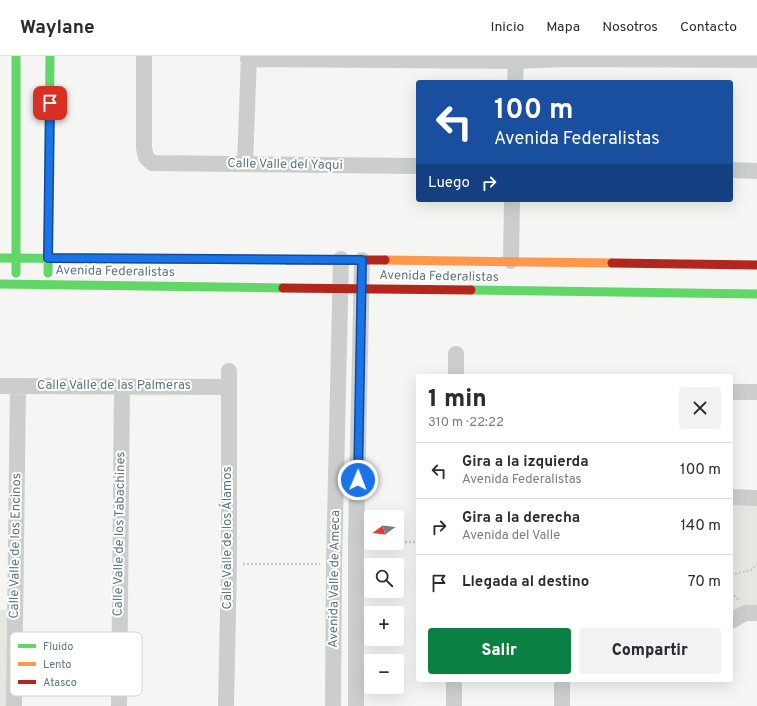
<!DOCTYPE html>
<html lang="es">
<head>
<meta charset="utf-8">
<style>
	body { margin:0; font-family:Overpass,sans-serif; background:#f2f2f3; color:#2b2b33; height:100vh; display:flex; flex-direction:column; font-size:15px; white-space:nowrap }
	* { box-sizing:border-box; margin:0 }
	p { font-size:13px; color:#7c7c81 }
	.icon { flex:none; width:22px; height:22px; fill:none; stroke:currentColor; stroke-width:2; stroke-linecap:round; stroke-linejoin:round }
	.map { position:relative; flex:1; overflow:hidden }
	.sheet { position:absolute; left:416px; top:318px; width:317px; height:308px; display:flex; flex-direction:column; background:#fff; border-radius:4px; box-shadow:0 4px 16px #0002 }
	.sheet>* { flex:none }
	.top-card { position:absolute; left:416px; top:24px; width:317px; height:122px; border-radius:4px; box-shadow:0 4px 16px #0002; background:#1a4fa0; color:#fff; overflow:hidden }
	.needle { width:26px; rotate:255deg }
	.controls { position:absolute; left:364px; top:454px; display:grid; gap:8px }
	.controls a { display:grid; place-items:center; width:40px; height:40px; border-radius:4px; background:#fff; box-shadow:0 4px 16px #0002; font-size:20px }
	.pin { position:absolute; display:grid; place-items:center; width:34px; height:34px; color:#fff; margin:-17px; border-radius:8px; box-shadow:0 2px 6px #0006 }
	.me { position:absolute; width:44px; margin:-22px; rotate:1deg; stroke-linejoin:round; filter:drop-shadow(0 0 3px #0008) }
	.turn { display:flex; align-items:center; gap:14px; height:84px; padding:0 12px; font-size:18px }
	.turn .icon { width:52px; height:52px; stroke-width:2.5 }
	.turn b { display:block; font-size:28px; line-height:34px }
	.then { display:flex; align-items:center; height:38px; padding:0 12px; background:#0003; gap:8px; font-size:15px }
	.round { display:grid; place-items:center; flex:none; width:42px; height:42px; border-radius:4px; background:#f2f2f3 }
	.summary { display:flex; align-items:center; justify-content:space-between; height:68px; padding:0 12px }
	h1 { font-size:24px; font-weight:800; line-height:30px }
	.action { display:flex; gap:8px; margin-top:auto; padding:8px 12px }
	.action a { flex:1; height:46px; border-radius:4px; background:#0b8043; color:#fff; font-size:16px; font-weight:800; line-height:46px; text-align:center }
	.action a+a { background:#f2f2f3; color:#2b2b33 }
	ul { padding:0; list-style:none }
	li { display:flex; align-items:center; gap:12px; height:56px; padding:0 12px; border-top:1px solid #e1e1e2 }
	li div { flex:1 }
	li b { display:block; font-size:15px }
	li em { font-style:normal }
	header { display:flex; align-items:center; gap:24px; box-sizing:border-box; height:56px; padding:0 20px; background:#fff; border-bottom:1px solid #e1e1e2 }
	header strong { font-size:19px }
	nav { display:flex; gap:22px; margin-inline-start:auto; font-size:14px }
	.map>svg:first-child { display:block }
	.green { fill:#e5e8e1 }
	.lines { fill:none; stroke-linecap:round; stroke-linejoin:round }
	.path { stroke:#cacbcc; stroke-width:2.5; stroke-dasharray:2 2; stroke-linecap:butt }
	.street { stroke:#cccece; stroke-width:16 }
	.fast { stroke:#63d668; stroke-width:9 }
	.slow { stroke:#ff974d; stroke-width:9 }
	.jam { stroke:#b3261e; stroke-width:9 }
	.route-casing { stroke:#114b97; stroke-width:10 }
	.route { stroke:#1a73e8; stroke-width:7 }
	.labels { text-anchor:middle; dominant-baseline:central; stroke-width:4; stroke-linejoin:round; paint-order:stroke }
	.street-label { font-size:13px; fill:#5f767f; stroke:#fff }
	.key { fill:#fff; stroke:#cfd6d9; stroke-width:1 }
	.key-label { font-size:11px; fill:#5f767f }
</style>
</head>
<body>
<header>
<strong>Waylane</strong>
<nav><a>Inicio</a><a>Mapa</a><a>Nosotros</a><a>Contacto</a></nav>
</header>
<div class="map">
<svg width="757" height="650" viewBox="0 0 757 650">
	<rect width="100%" height="100%" fill="#f5f5f3"/>
	<path class="green" d="M731,447l26,1v105l-26,9z
		M0,554h8l1,96h-9z"/>
	<g class="lines">
		<path class="path" d="M397,486h21
			M243,508h77
			M731,519l20,-5 6,-6
			M731,537l9,8"/>
		<path class="street" d="M144,0v92l2,9 6,6 266,3
			M248,3l268,2 48,-2 193,1
			M515,26l1,-21
			M245,108l4,-108
			M731,114l26,1
			M511,205l1,-61
			M456,298v22
			M0,330l229,1
			M731,336h26
			M731,441l26,1
			M731,565l14,-8h12
			M562,624v26
			M14,650l4,-320
			M119,650l3,-319
			M226,650l3,-142v-193
			M333,650l1,-142 7,-305
			M356,650v-164l6,-282
			M454,650v-26"/>
		<path class="fast" d="M16,0v217
			M0,202l287,2
			M48,217l2,-217
			M0,228l283,4
			M471,234l286,4"/>
		<path class="slow" d="M385,204l227,3"/>
		<path class="jam" d="M287,204h98
			M612,207l145,2
			M283,232l188,2"/>
	</g>
	<g class="lines">
		<defs>
			<path id="route" d="M50,47l-2,155 314,2 -4,220"/>
		</defs>
		<use href="#route" class="route-casing"/>
		<use href="#route" class="route"/>
	</g>
	<g class="labels">
		<g class="street-label">
			<text transform="translate(285 109) rotate(1)">Calle Valle del Yaqui</text>
			<text transform="translate(115 216) rotate(1)">Avenida Federalistas</text>
			<text transform="translate(439 221) rotate(1)">Avenida Federalistas</text>
			<text x="114" y="330">Calle Valle de las Palmeras</text>
			<text transform="translate(120 478) rotate(-89)">Calle Valle de los Tabachines</text>
			<text transform="translate(228 482) rotate(-90)">Calle Valle de los Álamos</text>
			<text transform="translate(16 490) rotate(-89)">Calle Valle de los Encinos</text>
			<text transform="translate(335 523) rotate(-89)">Avenida Valle de Ameca</text>
		</g>
	</g>
	<rect x="10" y="576" width="132" height="64" rx="6" class="key"/>
	<rect x="18" y="588" width="18" height="4" fill="#63d668"/>
	<rect x="18" y="606" width="18" height="4" fill="#ff974d"/>
	<rect x="18" y="624" width="18" height="4" fill="#b3261e"/>
	<g class="key-label">
		<text x="43" y="594">Fluido</text>
		<text x="43" y="612">Lento</text>
		<text x="43" y="630">Atasco</text>
	</g>
</svg>
<div class="controls">
<a><svg class="needle" viewBox="-14 -14 28 28"><path d="M0-13l5 13h-10z" fill="#e53935"/><path d="M0 13l5-13h-10z" fill="#7c7c81"/></svg></a>
<a><svg class="icon" aria-label="search" viewBox="0 0 24 24"><circle cx="10" cy="10" r="6"/><path d="M15 15l6 6"/></svg></a>
<a>+</a>
<a>−</a>
</div>
<div class="pin" style="left:50px;top:47px;background:#d93025"><svg class="icon" aria-label="arrive" viewBox="0 0 24 24"><path d="M6 21V4h12l-3 4 3 4H6"/></svg></div>
<svg class="me" style="left:358px;top:424px" viewBox="-20 -20 40 40"><circle r="17" fill="#1a73e8" stroke="#fff" stroke-width="3"/><path d="M0-11L8 9 0 5-8 9z" fill="#fff"/></svg>
<div class="top-card">
<div class="turn"><svg class="icon" aria-label="left" viewBox="0 0 24 24"><path d="M17 20v-9H6M10 6l-5 5 5 5"/></svg><div><b>100 m</b>Avenida Federalistas</div></div>
<div class="then">Luego<svg class="icon" aria-label="right" viewBox="0 0 24 24"><path d="M7 20v-9h11M14 6l5 5-5 5"/></svg></div>
</div>
<section class="sheet">
<div class="summary"><div><h1>1 min</h1><p>310 m · 22:22</p></div><a class="round"><svg class="icon" aria-label="close" viewBox="0 0 24 24"><path d="M6 6l12 12M18 6L6 18"/></svg></a></div>
<ul>
<li><svg class="icon" aria-label="left" viewBox="0 0 24 24"><path d="M17 20v-9H6M10 6l-5 5 5 5"/></svg><div><b>Gira a la izquierda</b><p>Avenida Federalistas</p></div><em>100 m</em></li>
<li><svg class="icon" aria-label="right" viewBox="0 0 24 24"><path d="M7 20v-9h11M14 6l5 5-5 5"/></svg><div><b>Gira a la derecha</b><p>Avenida del Valle</p></div><em>140 m</em></li>
<li><svg class="icon" aria-label="arrive" viewBox="0 0 24 24"><path d="M6 21V4h12l-3 4 3 4H6"/></svg><div><b>Llegada al destino</b></div><em>70 m</em></li>
</ul>
<div class="action"><a>Salir</a><a>Compartir</a></div>
</section>
</div>
</body>
</html>
